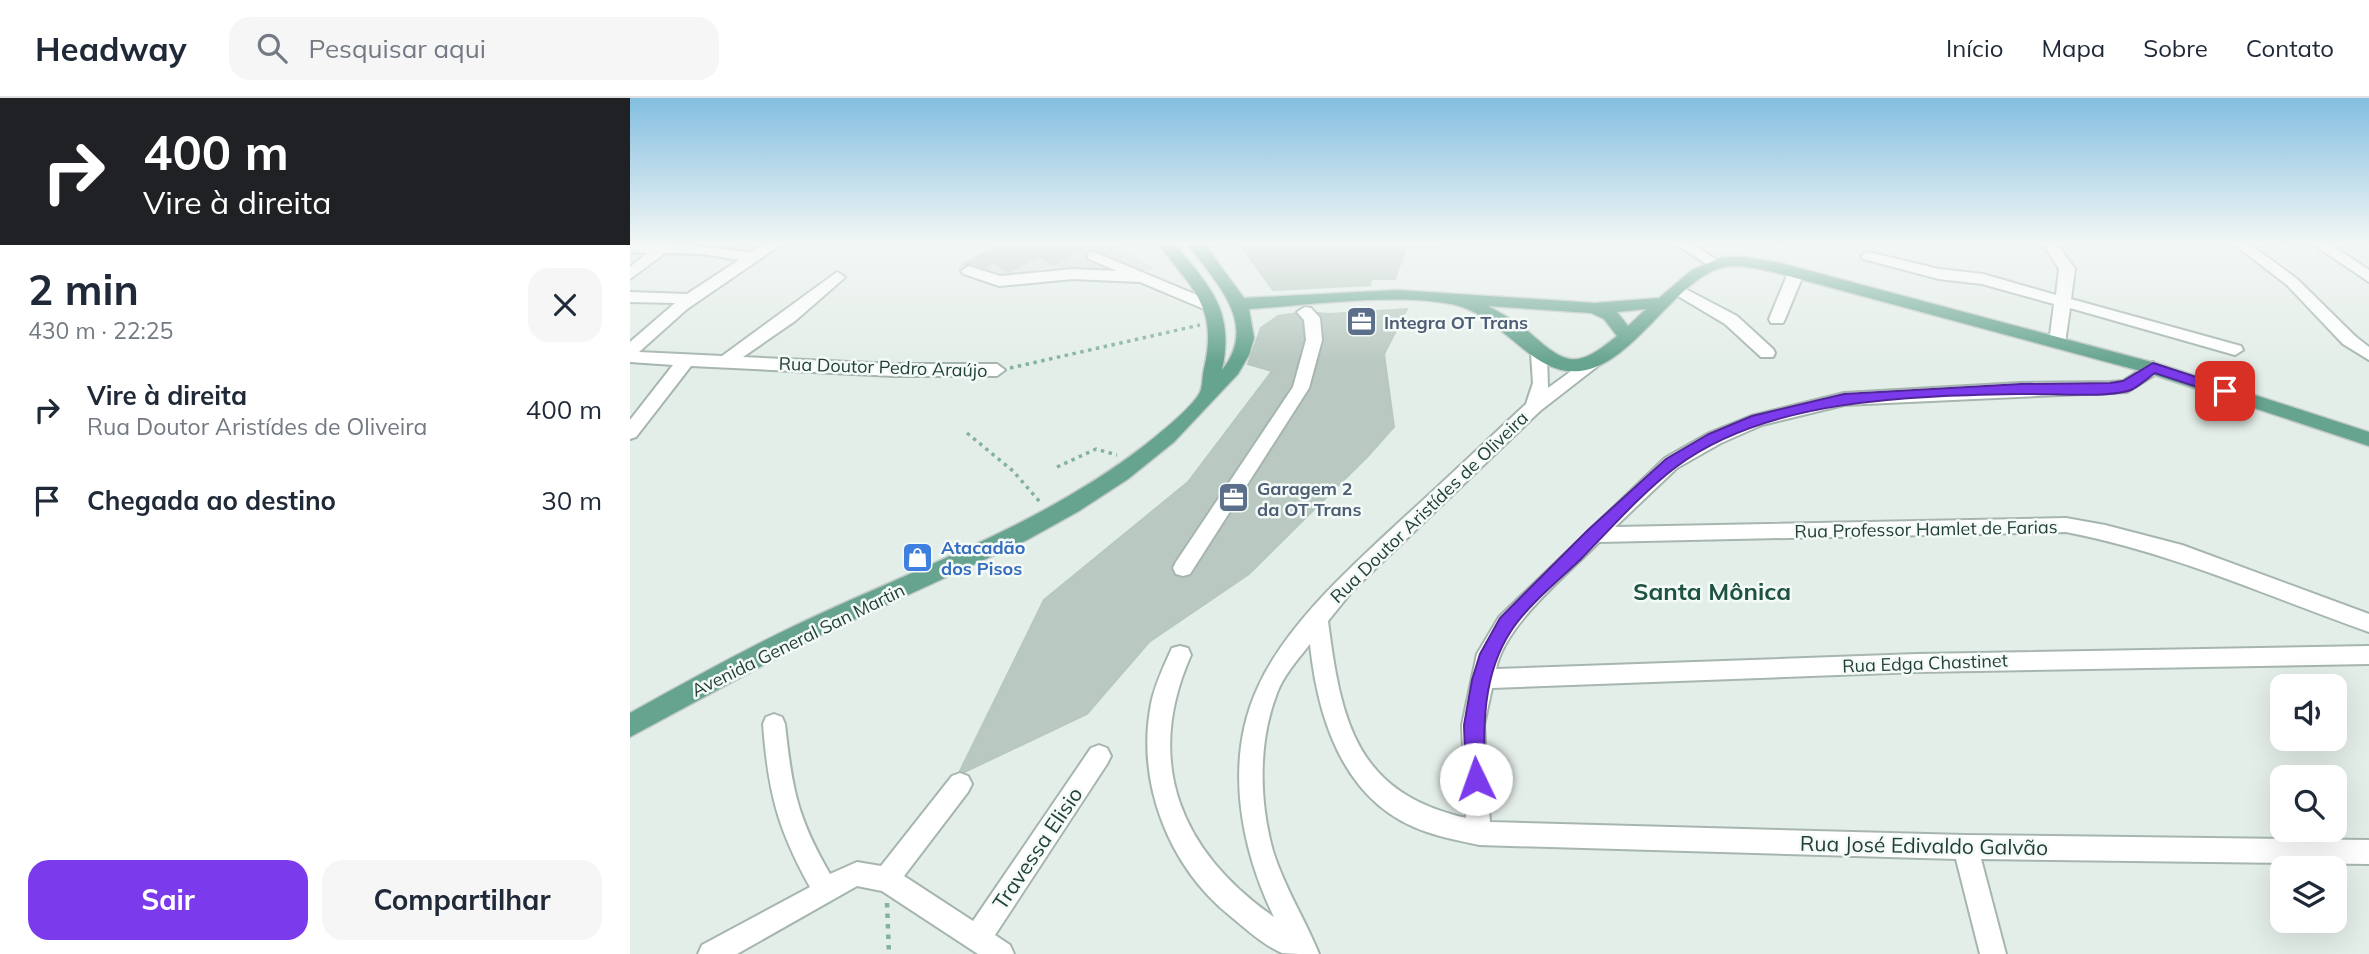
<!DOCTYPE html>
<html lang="pt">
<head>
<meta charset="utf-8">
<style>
	body { margin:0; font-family:Mulish,sans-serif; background:#f6f6f7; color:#1f2937; height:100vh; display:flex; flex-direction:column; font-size:26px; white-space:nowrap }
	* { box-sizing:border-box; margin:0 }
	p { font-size:23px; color:#747a83 }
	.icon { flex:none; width:38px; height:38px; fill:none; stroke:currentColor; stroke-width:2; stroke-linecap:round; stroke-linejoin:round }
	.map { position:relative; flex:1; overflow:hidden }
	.details { display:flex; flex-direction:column; background:#fff; width:630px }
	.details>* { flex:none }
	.banner { background:#202124; color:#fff; overflow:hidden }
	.controls { position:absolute; left:1640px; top:576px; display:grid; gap:14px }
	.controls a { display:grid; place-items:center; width:77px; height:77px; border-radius:14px; background:#fff; box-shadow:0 7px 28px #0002; font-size:35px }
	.pin { position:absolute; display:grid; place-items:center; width:60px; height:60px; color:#fff; margin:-30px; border-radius:14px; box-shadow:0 4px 10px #0006 }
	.me { position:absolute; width:77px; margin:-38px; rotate:357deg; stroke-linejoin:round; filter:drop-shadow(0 0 5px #0008) }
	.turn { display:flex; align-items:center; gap:24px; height:147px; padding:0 28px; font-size:32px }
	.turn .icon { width:91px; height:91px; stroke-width:2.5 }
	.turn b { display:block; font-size:49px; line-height:60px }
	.round { display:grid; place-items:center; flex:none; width:74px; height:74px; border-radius:21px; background:#f6f6f7 }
	.head { display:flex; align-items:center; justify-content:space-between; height:119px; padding:0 28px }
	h1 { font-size:42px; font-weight:700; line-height:52px }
	.cta { display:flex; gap:14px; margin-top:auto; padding:14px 28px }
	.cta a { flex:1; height:80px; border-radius:21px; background:#7c3aed; color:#fff; font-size:28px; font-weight:700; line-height:80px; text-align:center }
	.cta a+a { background:#f6f6f7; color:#1f2937 }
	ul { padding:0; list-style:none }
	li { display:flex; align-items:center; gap:21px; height:91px; padding:0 28px }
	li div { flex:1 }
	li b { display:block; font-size:26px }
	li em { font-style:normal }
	header { display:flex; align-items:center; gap:42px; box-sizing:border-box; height:98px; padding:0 35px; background:#fff; border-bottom:2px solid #e0e1e3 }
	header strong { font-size:33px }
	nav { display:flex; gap:38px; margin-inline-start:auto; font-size:24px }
	.search { width:490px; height:63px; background:#f6f6f7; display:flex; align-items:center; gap:18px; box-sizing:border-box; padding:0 24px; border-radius:21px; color:#747a83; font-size:26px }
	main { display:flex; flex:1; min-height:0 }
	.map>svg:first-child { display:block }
	.built { fill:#d2ded7 }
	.building { fill:#b9c9c1; stroke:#b6c8bf; stroke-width:2 }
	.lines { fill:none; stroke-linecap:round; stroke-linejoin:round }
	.minor-casing { stroke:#a6b6af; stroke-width:4 }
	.major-casing { stroke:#c1cac7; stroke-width:3 }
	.path-far1 { stroke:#83b2a0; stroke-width:3.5; stroke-dasharray:3.5 4.5; stroke-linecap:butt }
	.path { stroke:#83b2a0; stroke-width:4.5; stroke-dasharray:4.5 6; stroke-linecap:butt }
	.minor { fill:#fff; fill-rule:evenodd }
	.major { fill:#67a490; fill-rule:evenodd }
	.route { fill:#7c3aed; stroke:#51269a; stroke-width:2 }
	.labels { text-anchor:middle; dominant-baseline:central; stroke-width:5; stroke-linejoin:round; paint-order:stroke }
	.service-label { font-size:18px; font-weight:bold; fill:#4e5e75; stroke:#f4faf7; text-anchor:start }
	.street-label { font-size:18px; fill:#224036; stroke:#f4faf7 }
	.shop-label { font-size:18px; font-weight:bold; fill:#366cbe; stroke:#f4faf7; text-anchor:start }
	.near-street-label { font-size:21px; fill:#224036; stroke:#f4faf7 }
	.district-label { font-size:24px; font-weight:bold; fill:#1e5342; stroke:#f4faf7 }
</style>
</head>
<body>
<header>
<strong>Headway</strong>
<div class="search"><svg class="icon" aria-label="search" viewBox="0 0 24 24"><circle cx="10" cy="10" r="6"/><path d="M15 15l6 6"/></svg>Pesquisar aqui</div>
<nav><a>Início</a><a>Mapa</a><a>Sobre</a><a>Contato</a></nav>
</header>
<main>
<section class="details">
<div class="banner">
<div class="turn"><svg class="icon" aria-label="right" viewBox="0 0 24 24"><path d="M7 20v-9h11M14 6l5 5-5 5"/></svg><div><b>400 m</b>Vire à direita</div></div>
</div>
<div class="head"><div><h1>2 min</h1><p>430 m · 22:25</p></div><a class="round"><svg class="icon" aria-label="close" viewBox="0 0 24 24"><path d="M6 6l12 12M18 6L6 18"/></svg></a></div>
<ul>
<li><svg class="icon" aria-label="right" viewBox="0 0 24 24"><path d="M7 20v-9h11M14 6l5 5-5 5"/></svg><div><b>Vire à direita</b><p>Rua Doutor Aristídes de Oliveira</p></div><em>400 m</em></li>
<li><svg class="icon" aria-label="arrive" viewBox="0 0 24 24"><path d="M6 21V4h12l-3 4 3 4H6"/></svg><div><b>Chegada ao destino</b></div><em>30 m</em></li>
</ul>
<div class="cta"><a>Sair</a><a>Compartilhar</a></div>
</section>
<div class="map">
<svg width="1739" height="856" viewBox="0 0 1739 856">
	<rect width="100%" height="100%" fill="#e4eee8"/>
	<path class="built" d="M374,144h104l47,27 -30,4 -77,-5 -65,13 -27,-13z"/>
	<path class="building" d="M389,144h49l13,8 -28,15 -14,-9 -31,16 -15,-10 17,-9 -6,-3z
		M608,144h200l-1,7 -31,-2 -11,32h-24l-1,6 -97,5z
		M367,148l13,7 -34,19 -12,-8z
		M777,211l-23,45 10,73 -26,29 -119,118 -100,68 -62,72 -129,61 86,-175 144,-118 84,-111 -24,-7 13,-36 17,-12 27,-4 24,2z"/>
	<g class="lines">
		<defs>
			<path id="minor" d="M138,144h17l-98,67 -48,43 83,4 115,-84 8,5 -3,3 -47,41 -52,36 151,7h103l8,6 -8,6h-103l-203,-10 -55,71 -6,2v-19l43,-55 -43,-3v-20l45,-39 -45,-1v-10l57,2 52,-34 -36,-6 -38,-1 -35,26v-12l17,-14 -17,-1v-8l34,-1 87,9z
				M1042,144h17l34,22 -2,3h-10z
				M1412,144h14l19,27 -4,30 170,47 2,4 -8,5 -165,-47 -5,35 -8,5 -8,-5 5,-39 -72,-20 -43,-5 -76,-20 -2,-3 7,-4 71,17 44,5 73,21 3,-26z
				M1601,144h16l50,37 58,57 14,11v13l-26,-16 -56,-59z
				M1680,144h17l42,28v12z
				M464,154l122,51 2,3 -8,5 -6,-2 -64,-27 -67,-3 -74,7 -35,-12 -3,-3 8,-5 31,10 73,-7 44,2 -28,-12 -2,-3 2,-3z
				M1166,170l8,5 -19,46 -2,4h-12l-2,-4 19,-46z
				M1048,187l59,31 36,33 2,4 -2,4h-12l-36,-33 -52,-31 -3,-3z
				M675,209l6,1 9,10 2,22 -13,48 -119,186 -7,2 -7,-2 -3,-6 3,-6 117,-175 13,-47 -2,-20 -7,-8z
				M909,251l8,5 1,34 41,-30 6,-2 8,6 -63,49 -187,179 -25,31c13,101 28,172 138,197l-4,-93 15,-71 22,-37 166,-159 44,-25 42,-17 93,-23 176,-10 90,-1 13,-1 30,-19 8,6 -2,4 -32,20 -283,13 -82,20 -41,18 -44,25 -62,59 451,-9 39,7 77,20 187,69v18c-102,-36 -195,-79 -303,-100l-467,10c-32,33 -94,82 -103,127l421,-15 452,-8v18l-452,8 -425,16 -8,37 6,97 475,13 404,5v24l-388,-5 25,95h-26l-24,-95 -477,-14c-17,-4 -35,-7 -52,-13 -82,-27 -109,-111 -117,-188 -12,15 -26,31 -33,49 -19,49 -18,108 -4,158 11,36 32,68 46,103 -11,0 -28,0 -37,-1 -19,-8 -37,-25 -53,-38 -61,-50 -93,-133 -78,-211 4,-20 13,-38 21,-56l8,-2 8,2 3,7c-48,108 -10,197 83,262 -34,-70 -50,-157 -16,-230 28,-62 91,-118 140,-164 43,-39 85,-79 128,-119l7,-21 -2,-29z
				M144,616l8,3 3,7c7,65 12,93 45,150l27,-12 24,4 71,-90 8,-3 8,3 4,8 -4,8 -64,84 69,45 118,-173 8,-3 8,3 4,8 -4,8 -112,171 15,10 4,9h-36l-96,-63 -25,-5 -120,68h-39l4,-9 108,-58c-33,-59 -42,-97 -47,-163l3,-7z"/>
			<path id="major" d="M527,144h16c36,44 62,67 49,128 39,-48 -10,-90 -35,-128h16l41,56 153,-8 198,13 64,-5 33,-28 31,-13h22l35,6 379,101 210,68v14l-221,-73 -375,-101c-15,-3 -32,-8 -48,-5 -49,9 -90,98 -145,104 -50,5 -77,-57 -129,-67 -57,-11 -142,1 -202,5l5,29 -5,17 -11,19 -64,68 -46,37 -49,32 -52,29 -217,100 -180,97v-24c54,-30 108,-60 164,-87 119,-57 245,-99 351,-181 14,-11 46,-37 54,-51 4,-6 3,-18 5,-25 15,-64 -13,-80 -47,-127zM858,208l103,7 13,6 13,17c-40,33 -50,30 -87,-3 -13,-11 -27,-19 -42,-27zM1016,211l-18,17 -11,-14z"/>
		</defs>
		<use href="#minor" class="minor-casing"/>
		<use href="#major" class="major-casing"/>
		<path class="path-far1" d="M380,270l190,-43
			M337,335l46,38 27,31
			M427,369l39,-18 21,6"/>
		<path class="path" d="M257,805l2,51"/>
		<use href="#minor" class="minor"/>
		<use href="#major" class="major"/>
	</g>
	<linearGradient id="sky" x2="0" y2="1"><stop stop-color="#83bee0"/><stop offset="0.55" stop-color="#f3f7f5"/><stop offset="1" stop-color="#f3f7f5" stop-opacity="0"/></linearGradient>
	<rect width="1739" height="264" fill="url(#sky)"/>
	<path class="route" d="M1523,265l77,25 2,3 -7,5 -70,-23c-7,5 -15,12 -22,16 -21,10 -85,4 -111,5 -110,2 -254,4 -346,73 -33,25 -66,62 -95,92 -21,20 -55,48 -70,72 -29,44 -28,97 -26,148l-2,6 -7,3 -7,-3 -3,-6 -2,-54 8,-45 8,-26 20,-36 88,-88 78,-71 43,-25 43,-18 92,-22 177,-10 89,-1 13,-2z"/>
	<defs>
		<symbol id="office-square" viewBox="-11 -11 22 22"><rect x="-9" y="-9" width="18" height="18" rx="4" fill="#5c6f8a" stroke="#f4faf7"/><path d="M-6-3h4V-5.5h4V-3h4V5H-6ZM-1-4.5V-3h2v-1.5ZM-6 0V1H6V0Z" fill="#fff"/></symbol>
		<symbol id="shop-square" viewBox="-11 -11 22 22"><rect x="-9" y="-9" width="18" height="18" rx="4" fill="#3f7fe0" stroke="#f4faf7"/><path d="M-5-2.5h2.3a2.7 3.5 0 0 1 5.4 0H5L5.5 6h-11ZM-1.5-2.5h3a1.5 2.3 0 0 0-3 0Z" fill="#fff"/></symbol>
	</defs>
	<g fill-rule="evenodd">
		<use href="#office-square" x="714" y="206" width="35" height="35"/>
		<use href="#office-square" x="586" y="382" width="35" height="35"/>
		<use href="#shop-square" x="270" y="442" width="35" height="35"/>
	</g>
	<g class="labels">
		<g class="service-label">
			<text x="754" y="224">Integra OT Trans</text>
			<text x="627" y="390">Garagem 2<tspan x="627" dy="21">da OT Trans</tspan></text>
		</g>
		<g class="street-label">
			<text transform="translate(253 269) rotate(2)">Rua Doutor Pedro Araújo</text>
			<text transform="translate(799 409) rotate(-44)">Rua Doutor Aristídes de Oliveira</text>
			<text transform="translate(1296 431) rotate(-1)">Rua Professor Hamlet de Farias</text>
			<text transform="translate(168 542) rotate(-26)">Avenida General San Martin</text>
			<text transform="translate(1295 565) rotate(-2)">Rua Edga Chastinet</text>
		</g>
		<g class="shop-label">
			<text x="311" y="449">Atacadão<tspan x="311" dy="21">dos Pisos</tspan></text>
		</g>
		<g class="near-street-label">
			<text transform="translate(1294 747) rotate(1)">Rua José Edivaldo Galvão</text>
			<text transform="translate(407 750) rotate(-56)">Travessa Elisio</text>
		</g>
		<g class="district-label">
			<text x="1082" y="493">Santa Mônica</text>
		</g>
	</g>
</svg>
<div class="controls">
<a><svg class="icon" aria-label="sound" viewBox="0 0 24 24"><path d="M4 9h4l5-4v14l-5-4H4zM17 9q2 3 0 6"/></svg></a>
<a><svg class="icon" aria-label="search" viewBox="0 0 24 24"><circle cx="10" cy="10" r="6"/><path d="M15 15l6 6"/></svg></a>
<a><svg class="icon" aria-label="layers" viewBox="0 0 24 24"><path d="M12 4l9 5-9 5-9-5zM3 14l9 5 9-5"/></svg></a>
</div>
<div class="pin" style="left:1595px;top:293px;background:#d93025"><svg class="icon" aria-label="arrive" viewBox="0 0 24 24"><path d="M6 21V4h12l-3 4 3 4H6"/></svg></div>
<svg class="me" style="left:846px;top:681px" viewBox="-20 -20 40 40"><circle r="19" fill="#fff"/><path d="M0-13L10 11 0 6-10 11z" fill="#7c3aed"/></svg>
</div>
</main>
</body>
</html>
